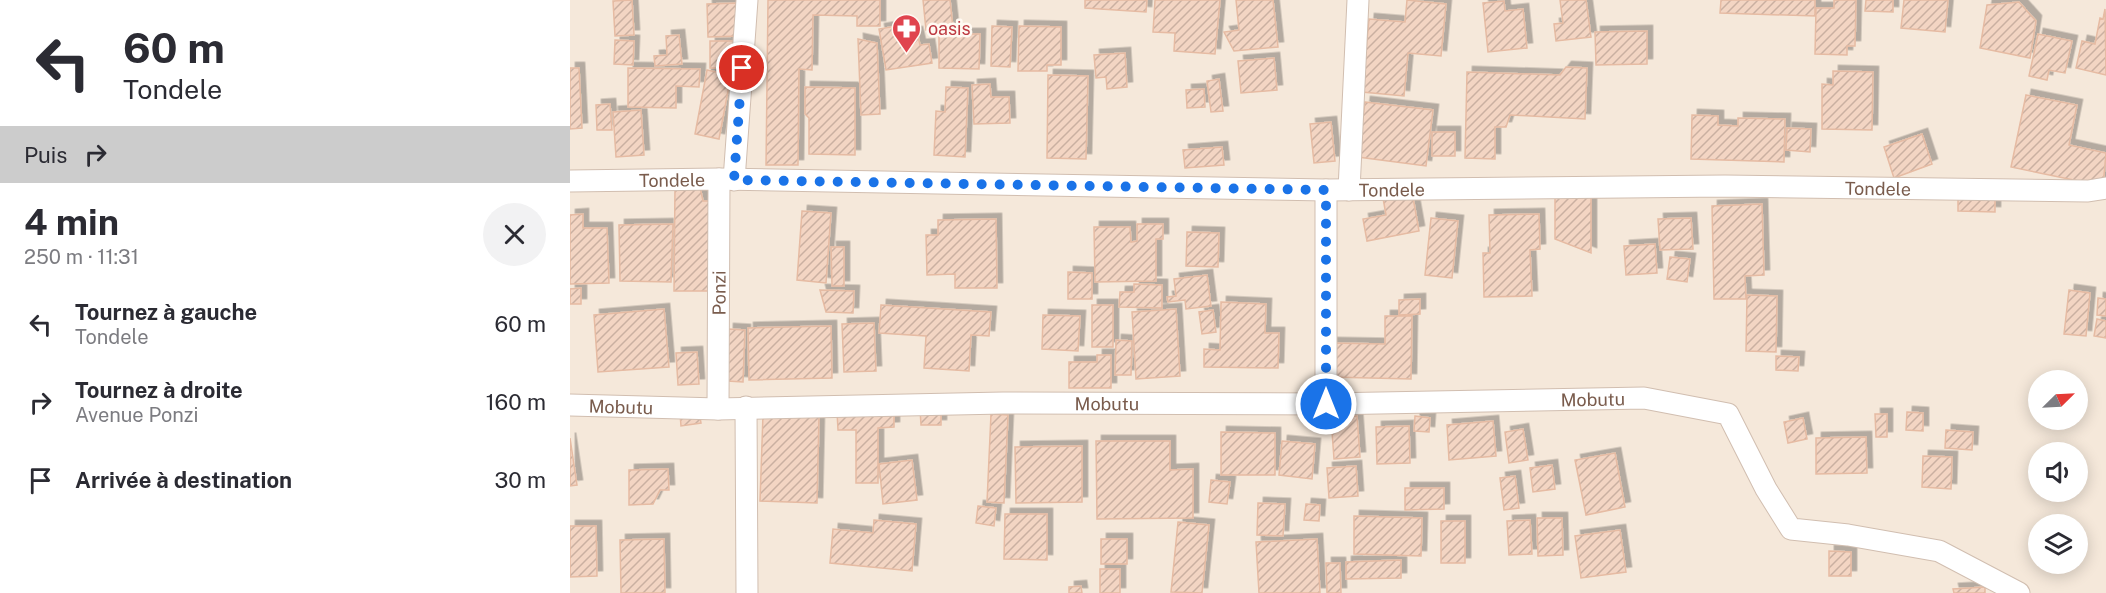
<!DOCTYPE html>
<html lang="fr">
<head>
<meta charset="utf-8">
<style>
	body { margin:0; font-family:"Public Sans",sans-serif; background:#f2f2f3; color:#2b2b33; height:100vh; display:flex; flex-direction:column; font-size:22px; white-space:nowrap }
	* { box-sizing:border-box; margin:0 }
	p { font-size:20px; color:#7c7c81 }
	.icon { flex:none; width:33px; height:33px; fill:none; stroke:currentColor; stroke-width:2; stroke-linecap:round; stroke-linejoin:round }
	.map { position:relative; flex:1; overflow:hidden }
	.drawer { display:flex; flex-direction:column; background:#fff; width:570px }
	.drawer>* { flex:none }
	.top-card { background:#fff; color:#2b2b33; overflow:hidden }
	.needle { width:39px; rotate:66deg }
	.buttons { position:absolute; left:1458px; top:370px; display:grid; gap:12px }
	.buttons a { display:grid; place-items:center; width:60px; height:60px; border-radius:50%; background:#fff; box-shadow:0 3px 15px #0003; font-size:30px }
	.pin { position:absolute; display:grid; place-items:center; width:51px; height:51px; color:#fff; margin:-26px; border:3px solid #fff; border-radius:50%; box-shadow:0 2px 6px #0007 }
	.me { position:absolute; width:66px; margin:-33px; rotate:0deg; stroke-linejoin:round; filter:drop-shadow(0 0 4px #0008) }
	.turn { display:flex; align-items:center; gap:21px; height:126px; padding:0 24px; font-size:27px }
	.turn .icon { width:78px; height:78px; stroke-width:2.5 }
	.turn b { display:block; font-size:42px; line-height:51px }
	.then { display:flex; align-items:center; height:57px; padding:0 24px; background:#0003; gap:12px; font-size:22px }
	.round { display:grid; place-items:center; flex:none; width:63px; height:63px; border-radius:32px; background:#f2f2f3 }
	.overview { display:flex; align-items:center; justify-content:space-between; height:102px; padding:0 24px }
	h1 { font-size:36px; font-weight:700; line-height:45px }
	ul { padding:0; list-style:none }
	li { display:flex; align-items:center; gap:18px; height:78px; padding:0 24px }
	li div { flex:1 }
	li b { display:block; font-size:22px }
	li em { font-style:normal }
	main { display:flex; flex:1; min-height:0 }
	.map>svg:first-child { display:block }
	.residential { fill:#f5e8da; fill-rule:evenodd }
	.building { fill:url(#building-hatch); stroke:#e6bba3; stroke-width:1.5; filter:url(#shadow) }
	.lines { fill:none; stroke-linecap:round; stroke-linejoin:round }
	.minor-casing { stroke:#d1beb0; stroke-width:23 }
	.minor { stroke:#fff; stroke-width:21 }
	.route { stroke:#1a73e8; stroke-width:10; stroke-dasharray:0 18 }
	.labels { text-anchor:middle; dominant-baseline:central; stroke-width:5; stroke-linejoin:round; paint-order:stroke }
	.health-label { font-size:18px; fill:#be3a42; stroke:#fffaf3; text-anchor:start }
	.street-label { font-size:18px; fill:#7a5c4d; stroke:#fffaf3 }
</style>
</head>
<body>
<main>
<section class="drawer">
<div class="top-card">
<div class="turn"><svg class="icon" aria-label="left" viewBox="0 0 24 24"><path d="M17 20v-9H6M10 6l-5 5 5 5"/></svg><div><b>60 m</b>Tondele</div></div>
<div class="then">Puis<svg class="icon" aria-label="right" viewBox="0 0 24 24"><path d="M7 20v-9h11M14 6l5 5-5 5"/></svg></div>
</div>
<div class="overview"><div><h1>4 min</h1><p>250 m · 11:31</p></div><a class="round"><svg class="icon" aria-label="close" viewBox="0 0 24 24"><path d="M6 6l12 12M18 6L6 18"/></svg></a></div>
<ul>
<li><svg class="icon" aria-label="left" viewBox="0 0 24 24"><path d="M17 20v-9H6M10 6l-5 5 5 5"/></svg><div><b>Tournez à gauche</b><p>Tondele</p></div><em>60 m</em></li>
<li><svg class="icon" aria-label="right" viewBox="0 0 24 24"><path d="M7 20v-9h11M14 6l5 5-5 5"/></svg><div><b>Tournez à droite</b><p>Avenue Ponzi</p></div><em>160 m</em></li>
<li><svg class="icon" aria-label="arrive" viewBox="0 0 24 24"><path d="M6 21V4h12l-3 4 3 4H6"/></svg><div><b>Arrivée à destination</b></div><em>30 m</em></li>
</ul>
</section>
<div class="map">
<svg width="1536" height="593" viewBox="0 0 1536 593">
	<defs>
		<pattern id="building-hatch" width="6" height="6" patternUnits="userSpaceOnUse" patternTransform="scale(1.5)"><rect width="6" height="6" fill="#f3d5c3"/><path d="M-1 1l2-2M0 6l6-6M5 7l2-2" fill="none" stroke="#cab0a1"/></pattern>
		<filter id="shadow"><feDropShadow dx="5.5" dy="-5.5" stdDeviation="0" flood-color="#0004"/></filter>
	</defs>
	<rect width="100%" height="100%" fill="#fdf6ec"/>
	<path class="residential" d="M0,0h1536v593h-1536zM1468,381h40v39h-40zM1468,453h40v39h-40zM1468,525h40v39h-40z"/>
	<path class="building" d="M62,0l2,35 -19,1 -2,-35z
		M198,0h112v26h-23v-10l-44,-1 -1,55 -13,-1 -1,96h-32z
		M353,0h27l3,28 -27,2z
		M515,0h62l-1,12 -61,-4z
		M585,0h65l-5,54 -41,-3 1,-18 -22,-1z
		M666,0h37l5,47 -44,4 -10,-19 15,-2z
		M837,0l39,4 -5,52 -33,-3 -4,43 -42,-4 7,-73 36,3z
		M990,0h26l5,37 -35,4 -2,-17 9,-1z
		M1151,0h94v16l-95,-3z
		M1264,0h22l-1,46h-8v9l-32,-1 1,-46h18z
		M1296,0h27v12l-28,-1z
		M1334,0h44l-3,32 -44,-4z
		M934,1l1,10 18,-2 4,39 -39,4 -5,-49z
		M1449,2l17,19 -6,37 -50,-10 7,-43z
		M169,3l1,33 -32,1 -1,-33z
		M1535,9l1,66 -30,-7 6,-27 13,3 5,-26 3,1z
		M326,26l2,9 19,-3 3,13 9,-1 3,19 -46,7 -7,-41z
		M422,26l20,1 -2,40 -19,-1z
		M449,26l42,1v38h-14v6h-29z
		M1077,31v33l-51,1 -1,-33z
		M369,34h41l-1,35 -40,-1z
		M1468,34l34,7 -7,32 -16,-3 -2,10 -18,-4z
		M109,35l3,29 -27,2 -1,-10 13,-1 -1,-19z
		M288,39l19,4 3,71 -19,1z
		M45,40l19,1 -1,24 -19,-1z
		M140,41h24l1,27h-25z
		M555,53l2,34 -20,2 -1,-12 -10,1 -2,-23z
		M704,58l3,32 -36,3 -3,-32z
		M996,67l21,1 -2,51 -75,-4 -4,12h-11v32l-30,-1 2,-86 93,3z
		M0,68h9l3,60 -12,1z
		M58,68l72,1 -1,18 -23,-1v22l-48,-1z
		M137,70l24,5 -12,64 -24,-5z
		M1263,71l40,1 -1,58 -50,-1v-45l11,1z
		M478,75l40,1 -2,83 -39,-1z
		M649,79l4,32 -12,1 -4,-31z
		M420,84l1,13h18l1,26 -36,1 -2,-39z
		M235,87l50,1v67l-46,-1v-36l-4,-4z
		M376,87l22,1 -3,69 -31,-2 2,-44 9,1z
		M634,89l1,18 -18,1 -1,-18z
		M1456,95l51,10 -8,40 37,8 -3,33 -92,-19z
		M795,102l68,8 -7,56 -68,-9z
		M40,104l2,26h-15l-1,-25z
		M71,110l3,45 -28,2 -3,-45z
		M1122,115l26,1v9l20,1v-8l47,1 -1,43 -93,-3z
		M761,122l4,39 -21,2 -4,-39z
		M1217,128l24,1 -1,23 -24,-2z
		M862,132h23v24h-23z
		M1352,134l10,30 -38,14 -10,-31z
		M652,147l2,18 -39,3 -2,-18z
		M105,186l25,1 3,14h12v90h-41z
		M842,192l7,39 -52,10 -4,-22 23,-4 -3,-17z
		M985,192l36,1v60l-36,-14z
		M1388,194l37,1v17l-37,-1z
		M1192,204l2,71 -19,1 1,23h-32l-2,-93z
		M232,211l29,2 -5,70 -29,-3z
		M13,214v14h24l2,55 -39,1v-69z
		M969,214l1,35 -10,1 2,46 -48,1 -1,-44h7l-1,-38z
		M861,218l27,3 -6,57 -27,-3z
		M1121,218l2,31 -33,1 -2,-31z
		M426,219l1,69h-42v-14l-28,1 -1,-40h12v-15z
		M103,224l-2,58 -51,-1 -1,-56z
		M567,224h26v15h-7v42l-61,1 -1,-55h36l1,15 6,-1z
		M617,232l32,1 -1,34 -32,-1z
		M1085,244l2,29 -31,2 -2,-29z
		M261,247h13v39h-12z
		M1100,257l20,2 -3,23 -20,-3z
		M498,272l24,1v26h-24z
		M637,275l4,31 -25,3 -1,-9 -17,2 -1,-5 9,-1 -2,-17z
		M564,284l28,1v23l-43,-1 1,-15h14z
		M11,288v16h-11v-15z
		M250,290l34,1 -1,22 -27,-1z
		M1499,290l21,3 -4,43 -22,-2z
		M1177,295l30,1 -1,56 -30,-1z
		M1528,298l8,1v17l-9,-1z
		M850,299v15l-21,1v-15z
		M651,302l45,2 -1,29h14l-1,35 -74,-1v-18l16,1z
		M311,305l110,7 -2,24 -18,-1 -2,36 -45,-3 2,-32 -47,-3z
		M522,305h21v42h-21z
		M94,309l5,58 -71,5 -4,-57z
		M606,309l4,67 -44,3 -4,-67z
		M643,310l3,22 -14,2 -3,-22z
		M473,315l37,1 -2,35 -36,-2z
		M815,316h27l-1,63 -82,-2v-34l56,1z
		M1527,319l9,2v17l-12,-2z
		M304,323l2,48 -32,1 -2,-48z
		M261,326l1,52 -83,2 -1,-52z
		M158,329l17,1 -2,52 -16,-1z
		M546,340l16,1 -1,34h-16z
		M127,352l2,32 -21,1 -2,-32z
		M527,355h14v33h-42v-26h28z
		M1206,356l23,1 -1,14 -22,-1z
		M350,409h21v16h-20z
		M129,411l2,12 -20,3 -1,-12z
		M324,411v16l-16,1v55h-22v-53h-18l-1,-18z
		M1337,412l16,1v18l-17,-1z
		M193,414l56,2 -2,87 -57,-2z
		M421,414l17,1 -4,88 -17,-1z
		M1305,414h12v23h-11z
		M787,416l3,41 -26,2 -3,-41z
		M845,416l15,2 -1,14 -15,-1z
		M1233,418l4,21 -19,4 -4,-21z
		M923,421l3,35 -47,4 -2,-35z
		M839,426l1,37 -33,1 -1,-37z
		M953,429l5,31 -19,3 -4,-31z
		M1376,430l27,2 -1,18 -27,-2z
		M651,432l54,1v42h-54z
		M1296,437l1,36 -51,1v-36z
		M0,438l7,47 -7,1z
		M526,441h74v29l23,-1v49l-96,1z
		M712,441l33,3 -3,35 -33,-4z
		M512,446v56l-66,1 -1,-56z
		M1045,453l10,54 -39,8 -11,-55z
		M1353,456l29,1 -1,32 -29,-2z
		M342,460l5,40 -34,4 -4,-40z
		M982,465l3,24 -22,3 -3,-24z
		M786,466l2,30 -29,2 -2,-30z
		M98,469l1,21h-9l-7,14 -24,1v-35z
		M945,476l4,32 -15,2 -4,-32z
		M641,480l19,2 -3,22 -18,-2z
		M835,488h39v21l-39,1z
		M688,503l27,1 -2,32 -26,-1z
		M736,504l14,1 -1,16 -15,-1z
		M408,506l18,2 -2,18 -18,-3z
		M435,514h42v46l-43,-1z
		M784,516l68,2 -1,38 -67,-2z
		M967,518h25l1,37 -25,1z
		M304,520l42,4 -4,47 -82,-8 3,-34 40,4z
		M960,520l2,34 -23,1 -2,-34z
		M871,521h24v42h-24z
		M608,522l31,3 -7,68 -31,-1z
		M0,526h26l1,50 -27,1z
		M1050,530l6,42 -45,6 -6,-42z
		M94,539l1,54h-44l-1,-53z
		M531,539h26v25h-26z
		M747,539l3,54h-61l-3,-51z
		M1259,551l22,1v24h-22z
		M831,560v18l-55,1v-17z
		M756,563h14l1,30h-14z
		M530,569h20v24h-20z
		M511,586l1,7h-13v-6z
		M1415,587v6h-31l-1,-4z"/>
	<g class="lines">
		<defs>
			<g id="minor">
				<path d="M164,180l13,-180"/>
				<path id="s1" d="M0,181l149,-2 607,11 399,-4 363,5 18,-3"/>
				<path d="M779,190l9,-190"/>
				<path d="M756,404v-214"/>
				<path id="s2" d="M0,405l148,4 285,-6 323,1 318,-6 84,16 38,75 25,40 57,6 91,16 80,42"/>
				<path d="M176,407l1,186"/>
				<path id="s3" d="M148,409l1,-230"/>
			</g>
		</defs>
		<use href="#minor" class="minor-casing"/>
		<use href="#minor" class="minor"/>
	</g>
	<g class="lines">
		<path class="route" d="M172,68l-8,112 592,10v214"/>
	</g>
	<defs>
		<symbol id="pharmacy-pin" viewBox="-11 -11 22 30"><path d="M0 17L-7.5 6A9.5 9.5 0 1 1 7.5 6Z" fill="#e0444e" stroke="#fffaf3"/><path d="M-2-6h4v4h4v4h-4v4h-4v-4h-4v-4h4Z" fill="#fff"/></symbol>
	</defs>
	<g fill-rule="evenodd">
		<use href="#pharmacy-pin" x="320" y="12" width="33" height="45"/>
	</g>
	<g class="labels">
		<g class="health-label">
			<text x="358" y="28">oasis</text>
		</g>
		<g class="street-label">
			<text stroke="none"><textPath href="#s1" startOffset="102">Tondele</textPath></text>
			<text stroke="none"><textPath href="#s1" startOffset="1308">Tondele</textPath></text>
			<text stroke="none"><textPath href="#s1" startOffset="822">Tondele</textPath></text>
			<text stroke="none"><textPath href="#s3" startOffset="116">Ponzi</textPath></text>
			<text stroke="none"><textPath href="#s2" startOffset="1023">Mobutu</textPath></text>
			<text stroke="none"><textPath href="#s2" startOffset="537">Mobutu</textPath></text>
			<text stroke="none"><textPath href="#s2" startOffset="51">Mobutu</textPath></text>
		</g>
	</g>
</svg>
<div class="buttons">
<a><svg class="needle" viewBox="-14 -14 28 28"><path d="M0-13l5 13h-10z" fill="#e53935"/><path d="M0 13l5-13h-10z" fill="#7c7c81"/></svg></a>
<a><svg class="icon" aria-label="sound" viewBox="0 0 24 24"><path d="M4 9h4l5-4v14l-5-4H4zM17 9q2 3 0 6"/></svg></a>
<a><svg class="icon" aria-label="layers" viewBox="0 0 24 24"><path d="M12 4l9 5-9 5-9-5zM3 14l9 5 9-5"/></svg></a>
</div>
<div class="pin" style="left:172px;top:68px;background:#d93025"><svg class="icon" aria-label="arrive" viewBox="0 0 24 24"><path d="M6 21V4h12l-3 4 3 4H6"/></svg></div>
<svg class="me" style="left:756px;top:404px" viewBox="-20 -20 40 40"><circle r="17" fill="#1a73e8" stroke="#fff" stroke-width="3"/><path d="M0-11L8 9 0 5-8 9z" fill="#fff"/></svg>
</div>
</main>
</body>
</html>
